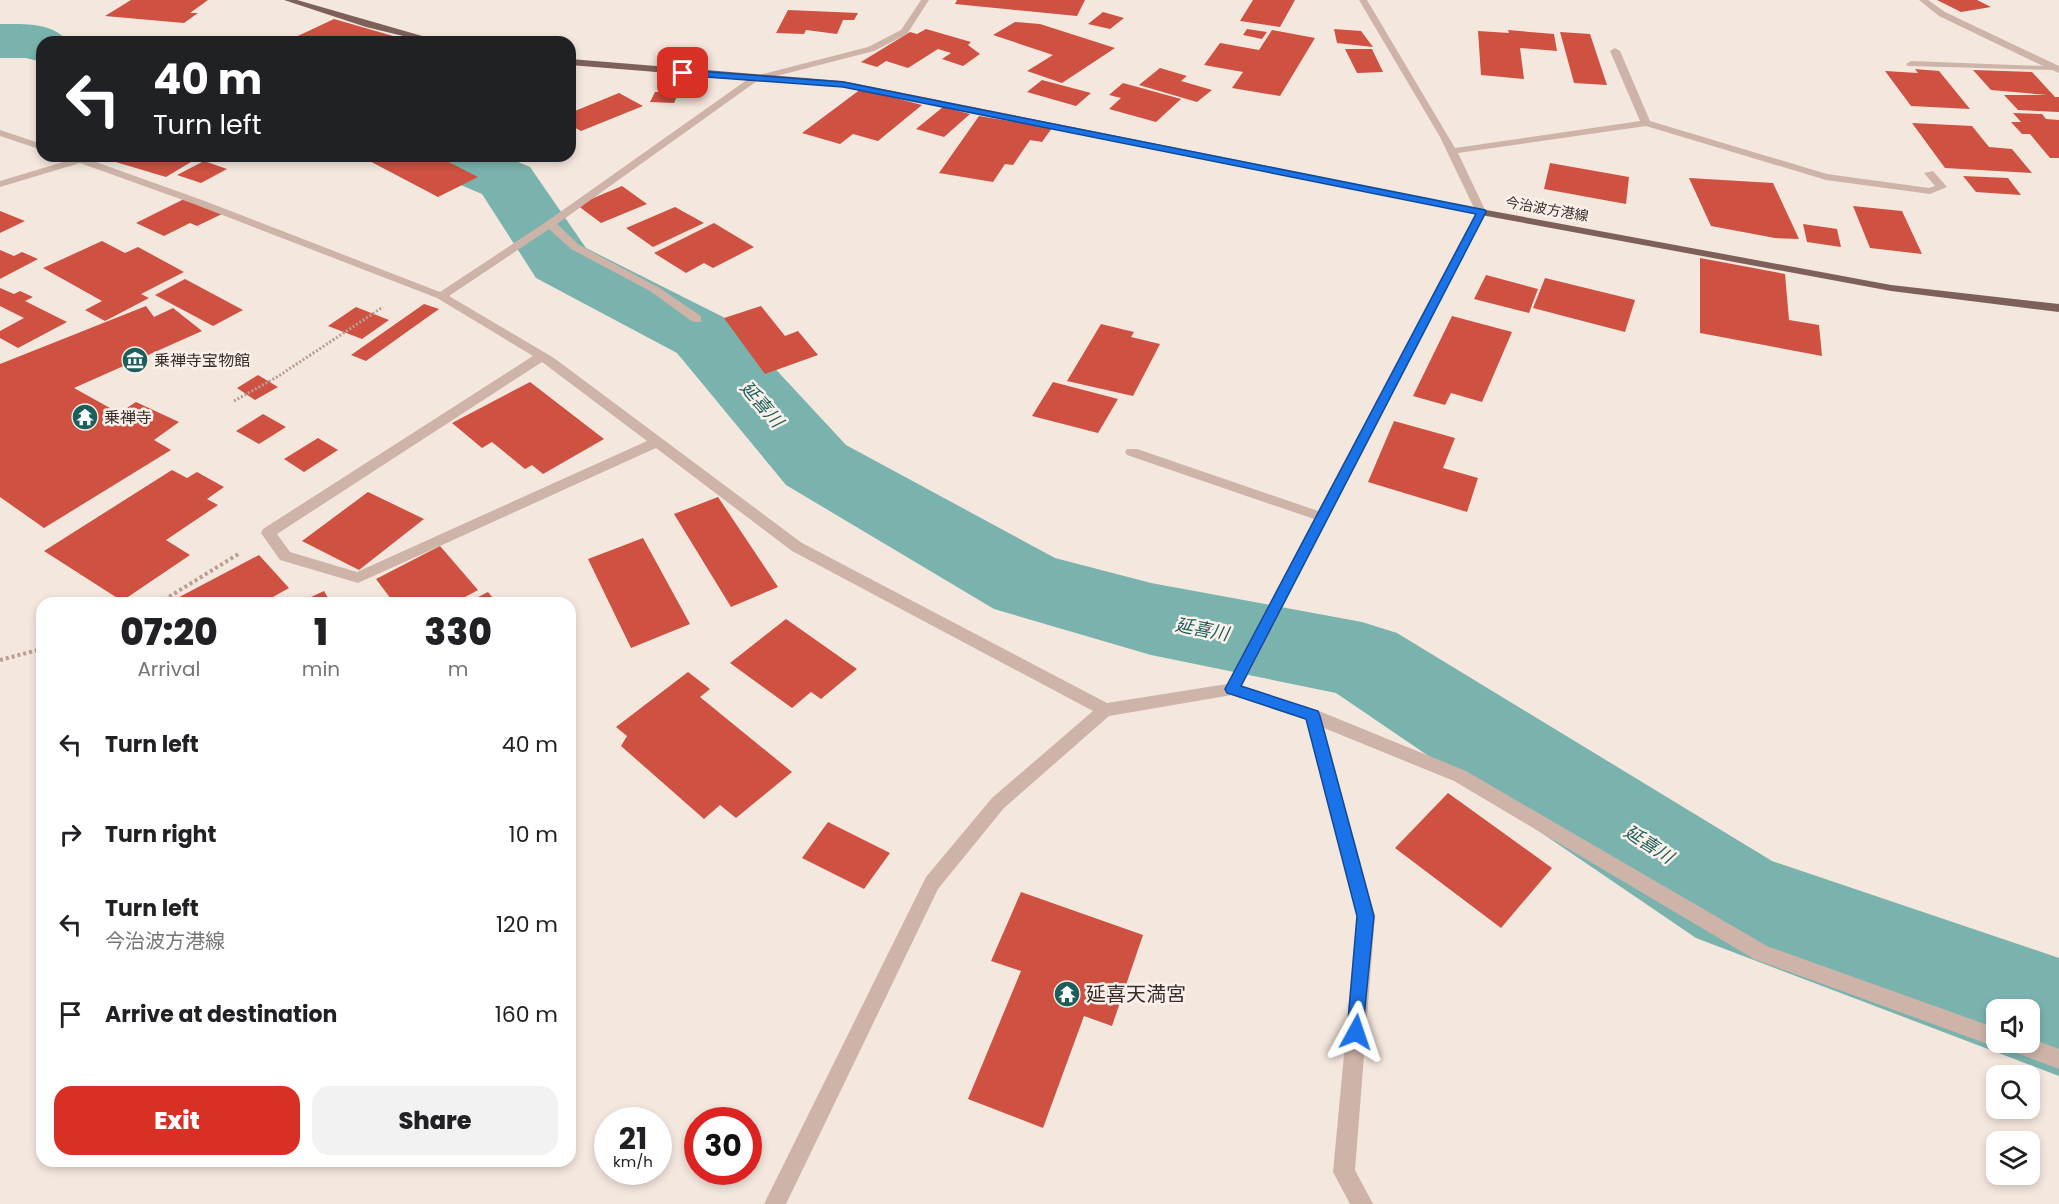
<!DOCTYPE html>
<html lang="en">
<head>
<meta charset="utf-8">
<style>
	body { margin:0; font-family:Poppins,"Noto Sans JP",sans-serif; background:#f2f2f2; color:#202124; height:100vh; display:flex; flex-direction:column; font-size:22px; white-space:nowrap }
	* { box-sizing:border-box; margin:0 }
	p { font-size:20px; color:#757577 }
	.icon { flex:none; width:33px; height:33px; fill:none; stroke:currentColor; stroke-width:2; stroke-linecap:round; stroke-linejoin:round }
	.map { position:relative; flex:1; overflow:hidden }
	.sheet { position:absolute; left:36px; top:597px; width:540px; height:570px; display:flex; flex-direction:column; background:#fff; border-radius:18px; box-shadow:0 3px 9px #0003 }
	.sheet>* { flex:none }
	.banner { position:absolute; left:36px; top:36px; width:540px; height:126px; border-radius:18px; box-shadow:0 3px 9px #0003; background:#202124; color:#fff; overflow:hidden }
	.controls { position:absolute; left:1986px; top:999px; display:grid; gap:12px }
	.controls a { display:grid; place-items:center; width:54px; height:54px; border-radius:12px; background:#fff; box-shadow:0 3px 9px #0003; font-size:30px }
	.speed { position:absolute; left:594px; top:1107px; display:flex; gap:12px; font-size:30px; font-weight:700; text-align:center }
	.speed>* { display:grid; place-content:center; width:78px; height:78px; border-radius:50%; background:#fff; box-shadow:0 3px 9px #0003; line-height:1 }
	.speed small { font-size:15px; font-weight:400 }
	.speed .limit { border:9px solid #d22; background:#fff; color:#111 }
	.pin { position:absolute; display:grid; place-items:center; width:51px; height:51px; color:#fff; margin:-26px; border-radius:12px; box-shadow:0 3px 9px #0006 }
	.me { position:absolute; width:66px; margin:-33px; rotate:5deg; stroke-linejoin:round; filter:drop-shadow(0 0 4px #0008) }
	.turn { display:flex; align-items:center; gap:21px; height:126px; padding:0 18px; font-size:27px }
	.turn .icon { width:78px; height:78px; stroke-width:2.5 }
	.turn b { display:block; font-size:42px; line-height:51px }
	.eta { display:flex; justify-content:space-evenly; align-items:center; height:102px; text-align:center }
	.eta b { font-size:36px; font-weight:800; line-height:42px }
	.cta { display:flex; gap:12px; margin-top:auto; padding:12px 18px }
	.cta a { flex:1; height:69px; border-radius:18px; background:#d93025; color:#fff; font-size:24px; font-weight:800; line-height:69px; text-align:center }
	.cta a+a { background:#f2f2f2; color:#202124 }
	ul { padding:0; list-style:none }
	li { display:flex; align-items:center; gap:18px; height:90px; padding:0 18px }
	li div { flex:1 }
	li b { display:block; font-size:22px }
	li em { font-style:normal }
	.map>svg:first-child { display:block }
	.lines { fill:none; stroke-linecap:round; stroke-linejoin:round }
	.river { fill:#7ab3ae; fill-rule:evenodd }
	.building { fill:#ce5142 }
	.path-far1 { stroke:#ba9e92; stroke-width:3; stroke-dasharray:2 2; stroke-linecap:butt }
	.path { stroke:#ba9e92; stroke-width:4; stroke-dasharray:3 3; stroke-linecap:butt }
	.minor { fill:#ceb4a8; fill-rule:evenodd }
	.major { fill:#7d6059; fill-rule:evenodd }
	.route { fill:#1a73e8; stroke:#114b97; stroke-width:1.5 }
	.labels { text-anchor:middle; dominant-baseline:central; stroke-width:5; stroke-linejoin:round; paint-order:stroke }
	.far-street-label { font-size:14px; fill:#3a2c29; stroke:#fbf1eb }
	.poi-label { font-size:16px; fill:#3a2c29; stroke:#fbf1eb; text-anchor:start }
	.water-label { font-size:18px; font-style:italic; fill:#1b5f5a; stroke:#fbf1eb }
	.near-poi-label { font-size:20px; fill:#3a2c29; stroke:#fbf1eb; text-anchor:start }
</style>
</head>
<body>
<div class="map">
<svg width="2059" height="1204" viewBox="0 0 2059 1204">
	<rect width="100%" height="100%" fill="#f4e7de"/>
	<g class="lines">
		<path class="river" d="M0,24c23,0 54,-2 68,18h-26v20l-16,-4h-26z
			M416,156h88l26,11 56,81 145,73 115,124 209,113 96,25 211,39 35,11 375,228 287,97v118l-363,-138 -360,-245 -185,-38 -157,-46 -208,-124 -109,-132 -141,-75 -54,-84 -57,-24zM1996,1010h34v32h-34z"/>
	</g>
	<path class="building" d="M131,0h77l-18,13h8l-14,10 -79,-7z
		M957,0h128l-8,16 -122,-12z
		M1253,0h42l-15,27 -40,-6z
		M1937,0h40l14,7 -30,5z
		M788,10l70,3 -4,7h-11l-6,14 -31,-4 -2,4 -28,-1z
		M1103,12l21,6 -14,11 -22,-5z
		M334,19l66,19 4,-2 19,6h-138z
		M1015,22l25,2 75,24 -53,35 -35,-12 26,-16 -60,-20z
		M926,29l45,13 -3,3 12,9 -17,12 -21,-7 9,-6 -13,-4 -30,19 -22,-7 -9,6 -16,-5 49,-30 7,2z
		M1247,29l20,3 -5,7 -19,-4z
		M1334,29l27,2 12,16 -36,-4z
		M1272,30l43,8 -35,58 -48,-8 11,-16 -39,-7 16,-22 39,7z
		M1508,30l46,4 3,17 -37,-3 4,31 -43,-4 -3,-44 31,2z
		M1560,32l30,2 17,51 -33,-2z
		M1345,49h27l11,23 -26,1z
		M1160,68l27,8 -6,5 31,9 -15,12 -58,-17z
		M1915,69l24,2 31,38 -59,-3 -26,-35 33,2z
		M1973,70l59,2 23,25h4v15l-41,-2 -14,-15h43l-56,-5z
		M1042,80l49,13 -15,13 -49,-14z
		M1123,83l58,16 -25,23 -47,-13 12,-11 -12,-3z
		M861,89l61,16 -44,36 -25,-7 -13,10 -38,-11z
		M655,92h24l-5,11 -24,-1z
		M619,93l24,13 -62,25 -11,-6v-12z
		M943,107l27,7 -26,23 -28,-8z
		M2013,113l29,1 4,5 13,1v38h-9l-20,-24h-8l-11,-12h10z
		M979,116l73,12 -10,14 -12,-2 -17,25 -8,-1 -12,18 -54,-9z
		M1912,123l60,3 17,21 23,2 20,24 -87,-5z
		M117,156h84l-35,21 -57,-17z
		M360,156h77l41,21 -40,20z
		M204,161l23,8 -26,14 -24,-8z
		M1550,163l79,14 -3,27 -82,-15z
		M1963,176l45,2 13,17 -45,-3z
		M1689,178l84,5 26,56 -24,-1 -64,-12z
		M622,186l25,18 -46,19 -24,-18z
		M186,198l36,16 -25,12 -7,-3 -26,13 -28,-13z
		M1853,206l49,5 20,43 -52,-6z
		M675,207l29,16 -51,24 -27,-19z
		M0,211l25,10 -25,12z
		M714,223l40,24 -41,21 -9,-5 -18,10 -32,-20z
		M1803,224l34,5 4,18 -34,-5z
		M102,241l23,12 13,-6 46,25 -43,22 8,4 -44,23 -20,-11 17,-9 -59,-33z
		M0,250l14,6 8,-4 16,7 -38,20z
		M1700,258l85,16 4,46 30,5 3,31 -122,-23z
		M1486,275l52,14 -9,24 -55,-14z
		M1545,278l90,22 -10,32 -92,-24z
		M185,279l58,31 -30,16 -58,-31z
		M0,288l14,6 6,-3 13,6 -8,4 42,21 -49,26 -18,-10v-7l24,-13 -24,-12z
		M424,304l15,5 -73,52 -15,-6z
		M146,306l8,11 19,-9 29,23 -128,57 45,25 17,-11 43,20 -25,18 17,10 -127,78 -44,-31v-133z
		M761,306l24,30 13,-5 20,24 -53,19 -41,-56z
		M356,307l33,13 -27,19 -34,-13z
		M1452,316l60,16 -30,70 -31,-9 -6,12 -32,-9z
		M1101,324l33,8 -3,5 29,7 -27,52 -66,-15z
		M258,375l20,12 -23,13 -18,-12z
		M530,382l74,57 -61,35 -11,-9 -7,4 -33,-27 -10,6 -30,-25z
		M1053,382l65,17 -20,34 -66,-17z
		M263,414l23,13 -27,17 -23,-13z
		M1394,421l61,17 -12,30 35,10 -11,34 -99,-30z
		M318,438l20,12 -34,22 -20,-13z
		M172,470l15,8 10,-6 27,15 -17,12 11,6 -52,35 24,15 -68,46 -78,-50z
		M368,492l56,27 -65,51 -57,-29z
		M718,497l60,90 -47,20 -57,-93z
		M643,538l47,86 -59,24 -43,-89z
		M440,546l38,44 -24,13h-60l-18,-24z
		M259,555l30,33 -27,15h-94z
		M324,591l7,12h-33z
		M488,592l9,11h-31z
		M786,619l71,50 -36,30 -10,-7 -19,16 -62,-45z
		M688,672l22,17 -10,8 92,75 -56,46 -16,-13 -16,14 -83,-73 6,-10 -11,-9z
		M1448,793l104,75 -51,60 -106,-80z
		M828,822l62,31 -26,36 -62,-31z
		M1021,892l122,43 -31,91 -28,-10 -41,112 -75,-29 53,-128 -30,-10z"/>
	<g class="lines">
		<path class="path-far1" d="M234,401l43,-24 106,-70"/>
		<path class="path" d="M159,603l81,-50
			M0,660l42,-11"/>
		<path class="minor" d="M921,0h8l-22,34 -33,17 -117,30 -200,143 22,21 79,42 43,29v6h-8l-43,-31 -79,-42 -22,-20 -100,67 105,62 248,185 305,160 120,-19 87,-165 -187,-64 -2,-3 2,-3h10l181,62 158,-299 -36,-75 -81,-137h8l88,148 185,-27 -30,-70 5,-3 5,3 30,70 177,53 102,14 6,-2 -11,-13 9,-2 14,16 -17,7 -104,-14 -180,-54 -188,27 28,59 -244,474 77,25 147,60 301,175 229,82v14h34v-4l29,11v20l-53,-20 -3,-6 -7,4 -242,-88 -300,-178 -130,-53 51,188 -20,254 18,34h-23l-17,-32 24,-256 -51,-196 -74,-25 -123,21 -105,92 -66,81 -152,315h-22l162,-327 66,-79 101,-87 -301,-160 -136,-103 -298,135 -78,-23 -19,-27 2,-4 270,-173 -96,-58 -243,-94 -114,-41 -80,24v-6l70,-21 -6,-4h15l123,44 238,92 106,-70 205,-145 117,-30 33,-17zM542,362l105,79 -290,131 -67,-20 -13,-18z
			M1919,0h9l17,12 114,54v7l-7,-3 -144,-4 -2,-2 5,-3 132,5 -104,-50z
			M0,130l42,14v6l-42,-14z"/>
		<path class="major" d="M284,0h13l146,42h-15l-62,-15z
			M570,59l273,22 638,128 410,76 168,19v8l-168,-21 -410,-76 -638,-128 -273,-22z"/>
	</g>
	<path class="route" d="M683,70l160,12 642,128 1,2 -245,474 77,25 2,5 54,200 -12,122 -6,3 -7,-3 -2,-6 10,-116 -51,-197 -79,-26 -2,-4 251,-475 -633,-127 -163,-12z"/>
	<defs>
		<symbol id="museum-disc" viewBox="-11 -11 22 22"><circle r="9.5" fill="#1b5f5a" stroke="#fbf1eb"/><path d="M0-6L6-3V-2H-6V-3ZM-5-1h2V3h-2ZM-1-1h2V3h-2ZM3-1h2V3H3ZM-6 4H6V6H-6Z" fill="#fff"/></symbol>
		<symbol id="temple-disc" viewBox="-11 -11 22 22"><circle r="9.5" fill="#1b5f5a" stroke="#fbf1eb"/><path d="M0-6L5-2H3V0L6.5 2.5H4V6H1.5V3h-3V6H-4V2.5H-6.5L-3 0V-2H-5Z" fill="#fff"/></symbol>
	</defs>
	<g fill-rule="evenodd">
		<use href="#museum-disc" x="120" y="345" width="30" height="30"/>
		<use href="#temple-disc" x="70" y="402" width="30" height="30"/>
		<use href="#temple-disc" x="1052" y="979" width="30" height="30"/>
	</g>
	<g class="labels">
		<g class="far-street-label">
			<text transform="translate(1547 209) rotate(10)">今治波方港線</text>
		</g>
		<g class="poi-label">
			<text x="154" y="360">乗禅寺宝物館</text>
			<text x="104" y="417">乗禅寺</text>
		</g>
		<g class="water-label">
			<text transform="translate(762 404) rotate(49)">延喜川</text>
			<text transform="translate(1202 629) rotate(11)">延喜川</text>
			<text transform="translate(1649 844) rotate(33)">延喜川</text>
		</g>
		<g class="near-poi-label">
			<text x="1086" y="994">延喜天満宮</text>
		</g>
	</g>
</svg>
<div class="controls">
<a><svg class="icon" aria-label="sound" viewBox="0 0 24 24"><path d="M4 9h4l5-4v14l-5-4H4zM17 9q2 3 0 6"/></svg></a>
<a><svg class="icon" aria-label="search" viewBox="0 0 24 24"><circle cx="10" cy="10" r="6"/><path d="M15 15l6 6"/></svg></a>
<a><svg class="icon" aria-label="layers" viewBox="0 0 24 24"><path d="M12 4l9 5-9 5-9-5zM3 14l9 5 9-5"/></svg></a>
</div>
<div class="speed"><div>21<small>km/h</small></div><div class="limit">30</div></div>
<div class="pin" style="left:683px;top:73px;background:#d93025"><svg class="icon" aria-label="arrive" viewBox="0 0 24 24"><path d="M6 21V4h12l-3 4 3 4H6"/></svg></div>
<svg class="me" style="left:1356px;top:1032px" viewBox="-20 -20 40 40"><path d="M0-17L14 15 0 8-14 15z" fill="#1a73e8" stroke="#fff" stroke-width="4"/></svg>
<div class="banner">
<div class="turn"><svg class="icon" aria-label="left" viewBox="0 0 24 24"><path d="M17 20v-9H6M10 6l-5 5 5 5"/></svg><div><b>40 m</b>Turn left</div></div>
</div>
<section class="sheet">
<div class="eta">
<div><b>07:20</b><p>Arrival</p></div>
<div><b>1</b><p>min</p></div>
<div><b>330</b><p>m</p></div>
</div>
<ul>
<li><svg class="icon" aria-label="left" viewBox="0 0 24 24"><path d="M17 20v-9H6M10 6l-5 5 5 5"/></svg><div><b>Turn left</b></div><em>40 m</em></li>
<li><svg class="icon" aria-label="right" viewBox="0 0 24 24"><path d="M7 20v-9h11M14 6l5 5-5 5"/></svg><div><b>Turn right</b></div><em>10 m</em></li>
<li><svg class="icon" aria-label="left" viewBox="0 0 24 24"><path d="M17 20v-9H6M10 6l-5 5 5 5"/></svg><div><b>Turn left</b><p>今治波方港線</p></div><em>120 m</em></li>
<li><svg class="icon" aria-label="arrive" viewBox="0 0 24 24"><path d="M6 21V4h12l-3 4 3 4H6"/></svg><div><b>Arrive at destination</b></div><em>160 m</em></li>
</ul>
<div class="cta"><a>Exit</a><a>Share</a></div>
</section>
</div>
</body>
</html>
